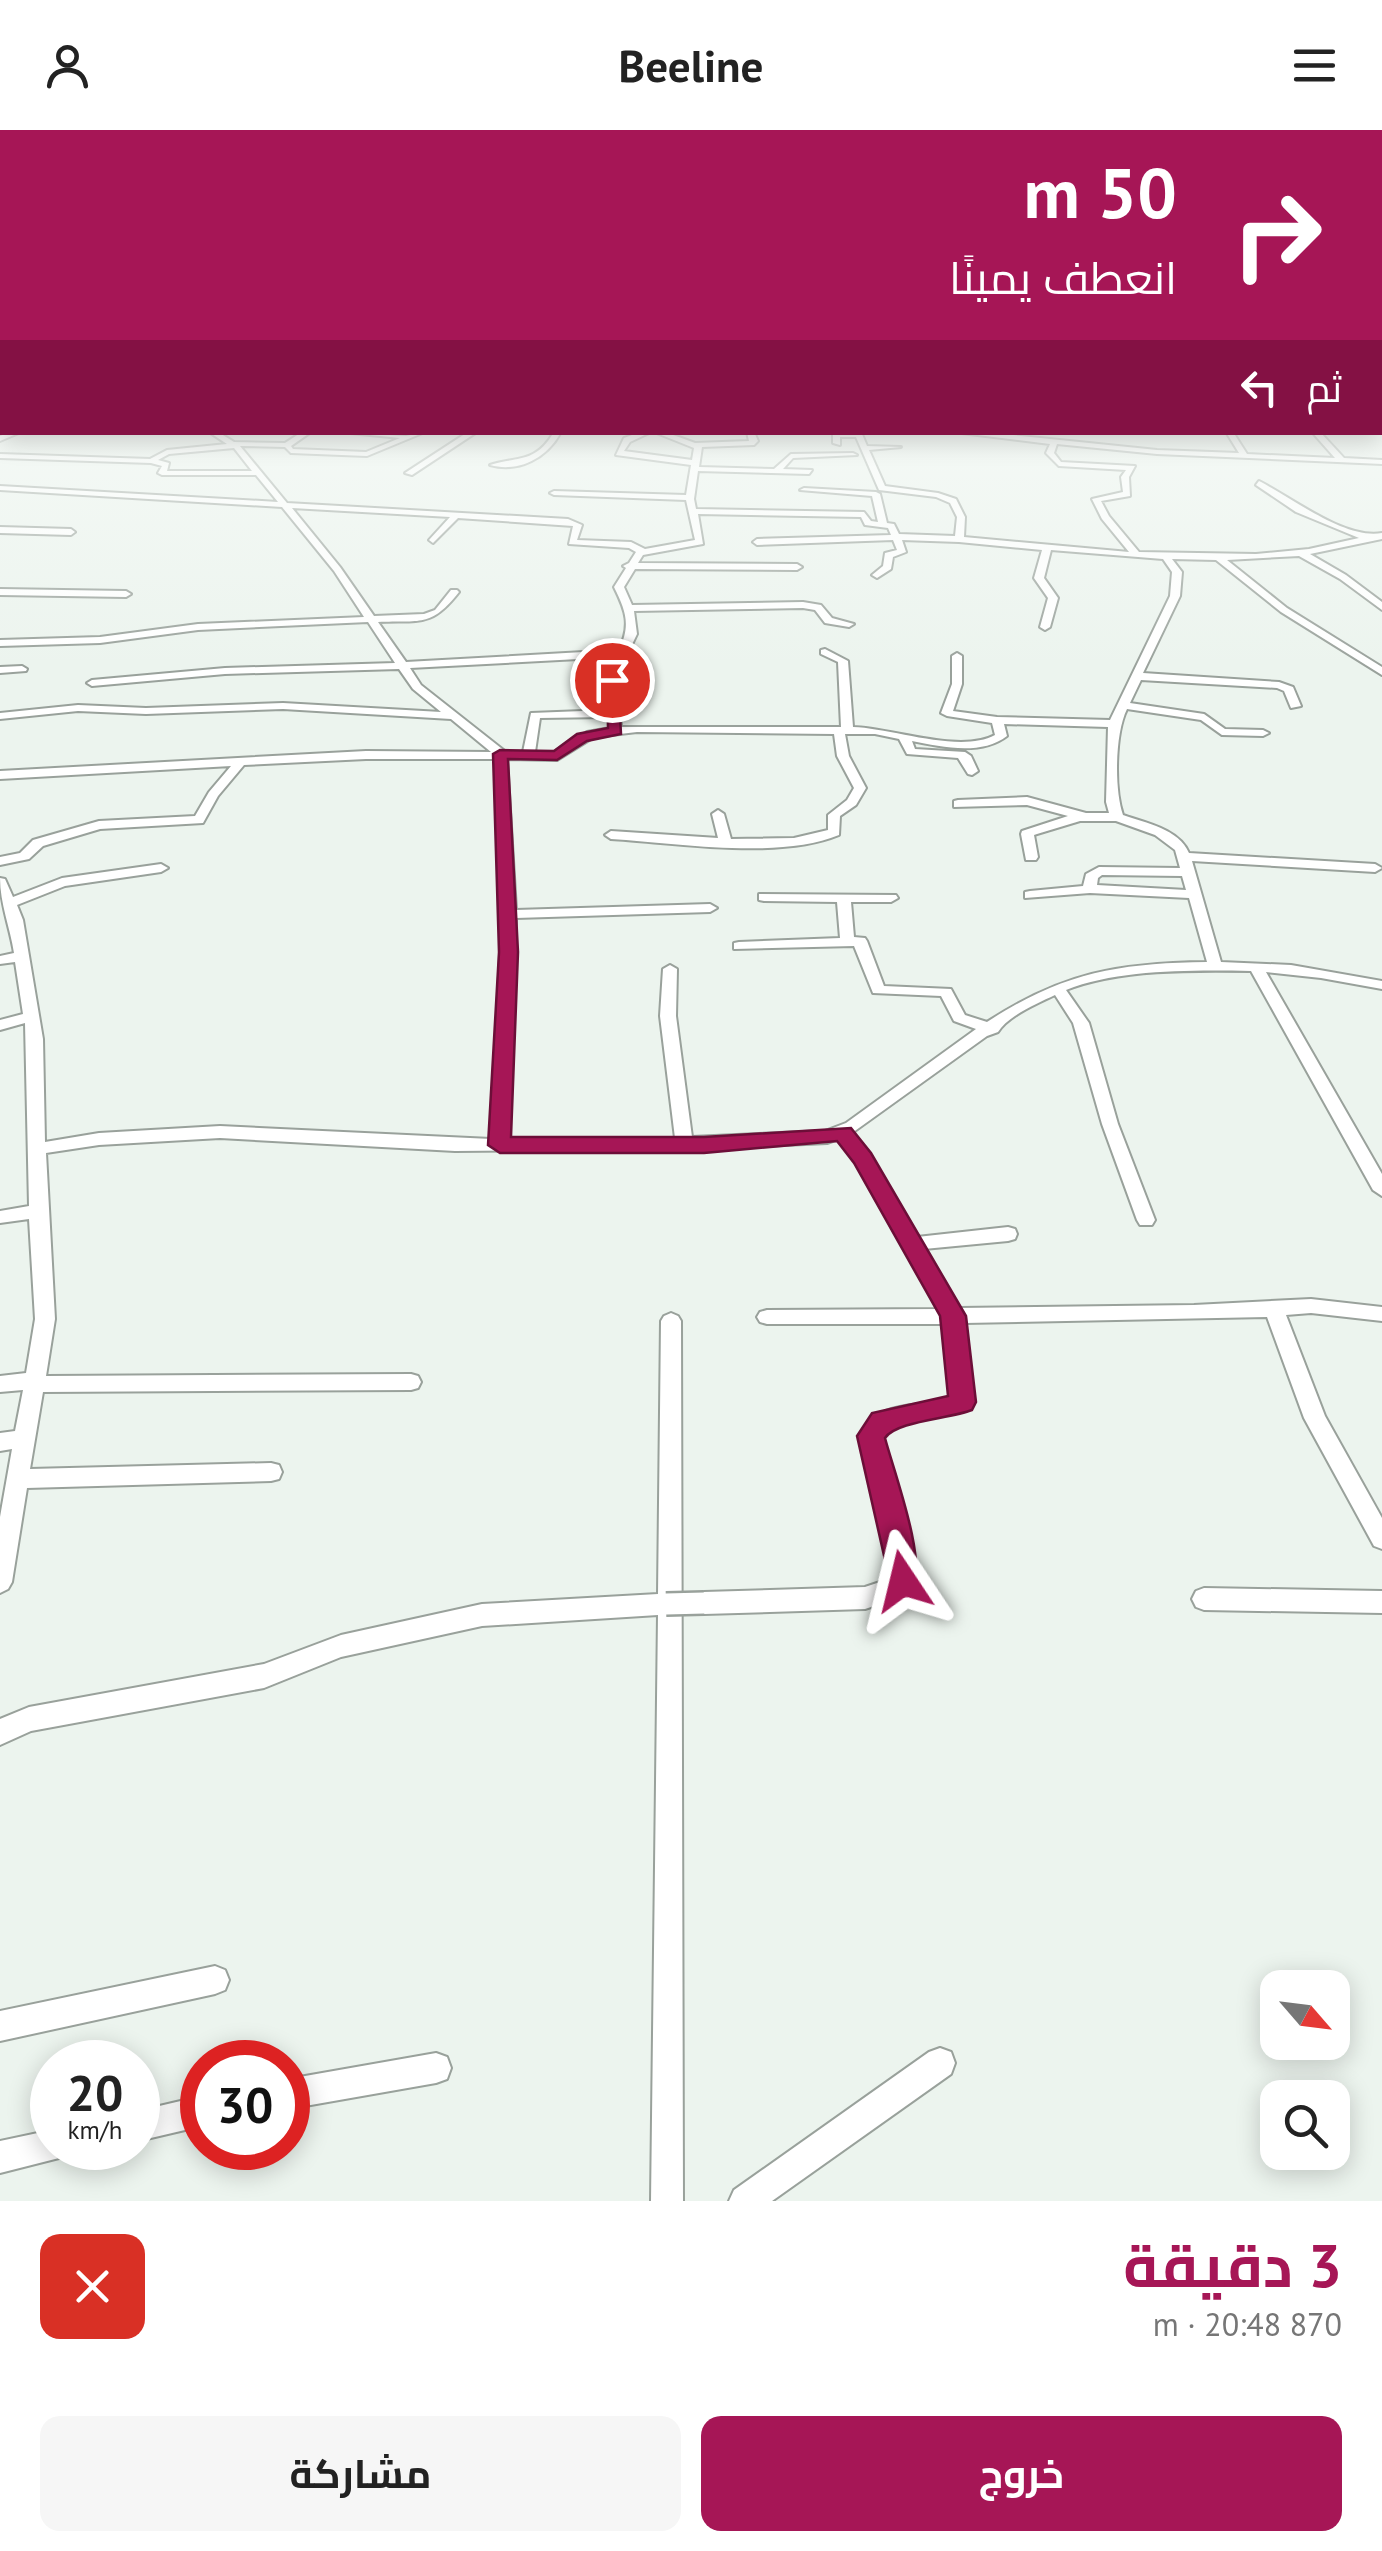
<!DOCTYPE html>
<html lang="ar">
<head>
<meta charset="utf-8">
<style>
	body { margin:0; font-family:"PT Sans",Cairo,sans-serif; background:#f6f6f6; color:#222; direction:rtl; height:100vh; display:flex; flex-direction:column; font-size:38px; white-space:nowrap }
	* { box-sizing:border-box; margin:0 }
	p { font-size:32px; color:#767676 }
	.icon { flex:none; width:55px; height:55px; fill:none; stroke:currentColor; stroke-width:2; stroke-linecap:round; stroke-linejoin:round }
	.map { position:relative; height:2071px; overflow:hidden; direction:ltr }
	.drawer { display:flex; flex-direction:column; background:#fff; flex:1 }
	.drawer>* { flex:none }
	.banner { position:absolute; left:0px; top:0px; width:1382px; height:305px; box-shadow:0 5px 25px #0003; direction:rtl; background:#a61656; color:#fff; overflow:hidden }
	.needle { width:65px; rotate:118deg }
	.tools { position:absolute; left:1260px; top:1840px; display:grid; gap:20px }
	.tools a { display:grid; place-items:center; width:90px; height:90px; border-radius:20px; background:#fff; box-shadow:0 5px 25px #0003; font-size:50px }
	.speed { position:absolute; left:30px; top:1910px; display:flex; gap:20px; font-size:50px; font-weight:700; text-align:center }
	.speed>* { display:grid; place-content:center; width:130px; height:130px; border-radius:50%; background:#fff; box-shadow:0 5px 25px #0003; line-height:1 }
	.speed small { font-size:25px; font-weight:400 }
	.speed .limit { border:15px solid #d22; background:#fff; color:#111 }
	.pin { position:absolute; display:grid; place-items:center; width:85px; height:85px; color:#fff; margin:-42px; border:5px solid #fff; border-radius:50%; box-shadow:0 2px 10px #0007 }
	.me { position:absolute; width:110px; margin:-55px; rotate:350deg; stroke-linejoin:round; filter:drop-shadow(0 0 8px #0008) }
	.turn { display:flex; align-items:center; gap:35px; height:210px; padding:0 40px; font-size:45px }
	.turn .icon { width:130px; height:130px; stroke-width:2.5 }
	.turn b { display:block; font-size:70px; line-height:85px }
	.then { display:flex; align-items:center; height:95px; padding:0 40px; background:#0003; gap:20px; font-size:38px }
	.round { display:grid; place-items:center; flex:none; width:105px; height:105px; border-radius:20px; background:#f6f6f6 }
	.summary { display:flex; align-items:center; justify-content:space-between; height:170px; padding:0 40px }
	h1 { font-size:60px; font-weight:700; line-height:75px; color:#a61656 }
	.primary-button { display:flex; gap:20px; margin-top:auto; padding:20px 40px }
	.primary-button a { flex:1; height:115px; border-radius:20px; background:#a61656; color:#fff; font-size:40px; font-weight:700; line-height:115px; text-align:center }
	.primary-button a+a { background:#f6f6f6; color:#222 }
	header { display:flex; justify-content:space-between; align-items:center; height:130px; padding:0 40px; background:#fff; font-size:45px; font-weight:700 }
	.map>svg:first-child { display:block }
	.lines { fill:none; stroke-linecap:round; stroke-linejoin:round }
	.street-casing { stroke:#99a19b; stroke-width:4 }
	.street { fill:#fff; fill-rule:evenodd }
	.street-bridge-casing { stroke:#99a19b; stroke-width:26; stroke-linecap:butt }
	.street-bridge { stroke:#fff; stroke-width:21 }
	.route { fill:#a61656; stroke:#6c0e38; stroke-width:2.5 }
</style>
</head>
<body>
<header><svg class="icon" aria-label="menu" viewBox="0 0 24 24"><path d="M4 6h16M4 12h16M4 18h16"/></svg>Beeline<svg class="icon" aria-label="person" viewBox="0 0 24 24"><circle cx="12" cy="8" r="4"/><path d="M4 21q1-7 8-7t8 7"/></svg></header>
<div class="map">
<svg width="1382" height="2071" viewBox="0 0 1382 2071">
	<rect width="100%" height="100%" fill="#ecf4ee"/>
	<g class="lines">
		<defs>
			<path id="street" d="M0,253h2v4l-2,1z
				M1380,284h2v4h-2z
				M0,286h2v4h-2z
				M10,302h11l-21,9v-5z
				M209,302h9l16,10 51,1 17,-11h9l-20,14 2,3 73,3 34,-14 -60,-6 66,4 19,-4 -58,24 -76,-3 -6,-6 -45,-1 47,57 281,16 14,6 -5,15 54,2 14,7 50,-9 -9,-40 -132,-5 -4,-2 4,-2 132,4 5,-30 -75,-10 8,-17 16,-6h11l-21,10 -6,9 68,9 2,-12 -40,-16h11l30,11 54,-2 -2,-9h7l4,9 -4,4 -52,2 -3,20 75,2 17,-15 62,-1 4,2 -64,3 -10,11 29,1 -3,4 -111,-3 -4,28 2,10 168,3 7,9 7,1 -6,-26 -72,-6 4,-2 72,4 4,2 7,29 7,1 5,10 56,2 2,-19 -7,-14 -14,-6 -57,-7 -23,-53h-16v8l-7,-2v-10l28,-1 6,14 34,1 -32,3 16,36 53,7 18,6 9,18 -1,20 165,15 -27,-33 -10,-20 31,-7 -2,-15 5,-7 -67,-4 -13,-13 4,-9 -97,-12h30l174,18 82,3 -13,-21h7l14,22 88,4 -23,-26h8l24,26 38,2v4l-225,-10 -100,-10 -3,9 7,9 74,4 -6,11 1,19 -29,5 8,15 30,36 117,2 53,-5 50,-11 -63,-26 -40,-27 3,-4c32,16 86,59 123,52v6l-72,15 36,21 36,27v8l-42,-31 -41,-23 -72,4 60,48 95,59v8l-101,-63 -65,-52 -44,-1 10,13 -2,24 -37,77 136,9 14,5 8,19 -10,2 -7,-17 -7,-3 -136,-8 -11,23 74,11 21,15 38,1 6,3 -6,3 -41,-1 -21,-15 -74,-11c-12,24 -13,80 -4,106 23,8 56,14 66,38l186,11 7,4 -7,4 -183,-11 29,101 70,3 91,16v8l-61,-11 -55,-6 116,202v22l-9,-6 -122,-219c-57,-1 -132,-2 -185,19l23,33 29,101 37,96 -3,5h-12l-3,-5 -35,-96 -29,-101 -18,-28c-19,9 -47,21 -57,37l-11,4 -135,97 17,21 48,83 91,-10 7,2 2,5 -2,5 -7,2 -84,8 35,59 235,-3 117,-6 71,8v14l-71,-8 -25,2 39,101 57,102v31l-8,-3 -70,-128 -37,-101 -303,6 8,79 -3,6c-27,13 -70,7 -87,29l33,134 -8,24 -42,14 -161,5 -8,-3 -4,-8 4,-8 8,-3 161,-5 24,-8 2,-8 -31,-135c22,-40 55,-26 91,-38l-7,-74h-177l-7,-2 -3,-5 3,-5 7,-2 172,-1 -83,-148 -18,-22 -11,4 -135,6 -7,3 -7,-3 -223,2 -235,-13 -121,7 -53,8 9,166 -9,57 365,-2 7,2 3,6 -3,6 -7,2 -368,2 -13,77 241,-6 8,2 3,7 -3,7 -8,2 -244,7 -15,94 -4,7 -8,4v-76l12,-68 -12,2v-18l15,-2 8,-41 -23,2v-16l26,-3 9,-54 -6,-100 -29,4v-12l29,-5 -4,-183 -25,7v-10l23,-6 -8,-52 -15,2v-8l14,-3c-4,-26 -14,-49 -14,-75l5,1 8,18 49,-19 99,-14 7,4 -7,4 -96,14 -48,19 6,15 20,119 2,103 54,-9 121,-7 271,13 11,-225 -7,-155h-129l-122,6 -26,31 -15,27 -103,6 -57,17 -14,13 -29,6v-8l20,-4 13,-13 66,-19 96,-5 14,-24 22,-26 -231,13v-8l366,-20 125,1 -40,-33 -168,-10 -137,5 -68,-3 -78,8v-6l78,-8 68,3 137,-5 158,9 -28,-23 -14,-20 -174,5 -133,12 -5,-3 5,-3 133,-12 170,-5 -27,-41 -170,8 -98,13 -100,3v-6l100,-3 98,-13 166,-7 -30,-46 -52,-64 -282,-17v-4l278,16 -22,-27h-94l-4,-2 4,-7 -11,-3 -151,-5v-4l150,5 17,-9 60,-6zM234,318l18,23h-85l2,-8 -11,-3 11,-6zM292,378l158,9 -21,23 4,3 25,-25 115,8 -4,18 60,4 7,4 -7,11 -6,3 3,2 -12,19c12,24 17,38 5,63l-213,12 -28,-40c42,-2 53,6 81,-30l-2,-2h-6l-16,20 -11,4 -50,2 -34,-49zM698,384l163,3 4,8 23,3 3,7 -134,4 -4,3 4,3 136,-5 4,10 -12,3 -2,13 -11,9 5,3 14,-9 2,-12 13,-5 -4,-12 57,2 83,8 -8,28 14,20 -8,29 5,3 5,-3 8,-29 -14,-20 7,-28 112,9 9,13 -2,24 -60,124 -113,-3 -44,-6 9,-27v-28l-5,-3 -5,3v28l-11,29 6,3 45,7 3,12c-35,19 -103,-7 -142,-8l-5,-66 -23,-12 -4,1v4l17,8 3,65h-220l-4,-51 20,-42 -3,-23 169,-3 12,2 10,13 24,4 5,-3 -22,-6 -11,-13 -18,-3 -171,3 -8,-18 11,-18 162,1 5,-3 -5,-3 -159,-1 5,-8 60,-11zM616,527l-9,19 2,34 -78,3 -8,39h-17l-85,-67 -11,-17zM609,587l1,11 -23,4 -33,20h-19l5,-34zM1004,594l104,3 -2,75 3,11h-23l-59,-16 -69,3 -4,1v6l73,-2 41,11 -46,15 -1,3 5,26h10l2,-3 -4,-22 3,-1 43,-13h36l39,14 20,15 5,18 -81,-1 -13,7 -3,12 -53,5 -5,1v6l65,-5 99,5 18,64c-89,1 -145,11 -220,60l-22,-7 -14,-26 -67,-3 -17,-45 -2,-3 -11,-1 -3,-35h40l7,-4 -2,-3 -137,-1v6l5,1 73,1 3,36 -101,4 -5,1v6l120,-3 19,47 68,3 13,25 22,8 -130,94 -21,8 -133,6 -16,-121 1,-47 -7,-4 -7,4 -3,47 15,122 -167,2 8,-222 194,-6 7,-4 -7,-4 -194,6 -9,-151 50,1 37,-23 43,-5 197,2 3,22 17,32 -7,12 -19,15v15l-34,8 -63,1 -7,-25 -6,-4 -6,4 6,24 -107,-7 -6,4 6,4c65,4 168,21 228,-4l1,-19 16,-11 10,-17 -17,-32 -4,-22h30l24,5 8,15 51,4 10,16 4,1 6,-4 -7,-15 -6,-4 -50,-3 -3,-8c30,6 69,15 95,-5zM1102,745l80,1 4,14 -89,-5 1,-7z
				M468,302h9l-65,43 -7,-2z
				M554,302h7c-14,26 -42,41 -71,33 28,-9 45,-1 64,-33z
				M0,397l71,2 4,3 -4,3 -71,-2z
				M0,459l126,2 5,3 -5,3 -126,-2z
				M22,536l5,3 -1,2 -26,2v-6z
				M671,1183l7,3 3,5 2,880h-32l7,-586 -176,11 -141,31 -77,31 -233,43 -31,14v-26l29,-12 235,-43 77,-29 141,-31 176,-10 3,-273 3,-5z
				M1204,1458l178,3v22l-178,-3 -8,-3 -4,-8 4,-8z
				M215,1836l10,4 4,10 -4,10 -10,4 -215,47v-30z
				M940,1918l11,4 4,11 -4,11 -179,127h-43l5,-11 195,-138z
				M436,1923l11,4 4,11 -4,11 -11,4 -148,26v-30z
				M202,1966v30l-64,15v-30z
				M52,2000v18h15l-4,9 -63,16v-32z"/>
		</defs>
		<use href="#street" class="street-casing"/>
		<use href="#street" class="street"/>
		<defs>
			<path id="street-bridge" d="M666,1474l38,-1"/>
		</defs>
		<use href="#street-bridge" class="street-bridge-casing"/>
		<use href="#street-bridge" class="street-bridge"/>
	</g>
	<linearGradient id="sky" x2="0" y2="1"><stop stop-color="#6db0b7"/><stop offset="0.46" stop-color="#f6faf7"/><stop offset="1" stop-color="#f6faf7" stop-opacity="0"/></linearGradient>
	<rect width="1382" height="538" fill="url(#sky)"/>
	<path class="route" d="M607,547l11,3 3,54 -34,7 -30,19 -49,-1 10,193 -7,185h193l147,-9 20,25 95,163 10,86 -4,8c-23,9 -76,11 -87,28 9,34 42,122 28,153l-10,4 -11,-4 -35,-155 15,-23 76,-17 -8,-80 -86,-153 -17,-22 -133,12h-204l-12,-8 11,-193 -6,-198 7,-4 54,1 23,-17 31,-6z"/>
</svg>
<div class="tools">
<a><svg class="needle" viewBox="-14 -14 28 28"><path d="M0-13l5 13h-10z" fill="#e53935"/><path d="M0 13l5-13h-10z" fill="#767676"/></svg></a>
<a><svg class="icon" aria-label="search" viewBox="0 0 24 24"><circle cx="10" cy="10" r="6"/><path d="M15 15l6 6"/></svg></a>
</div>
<div class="speed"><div>20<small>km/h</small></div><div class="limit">30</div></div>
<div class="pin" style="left:612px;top:550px;background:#d93025"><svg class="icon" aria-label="arrive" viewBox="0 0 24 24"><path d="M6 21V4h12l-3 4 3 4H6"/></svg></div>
<svg class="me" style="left:903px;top:1451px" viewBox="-20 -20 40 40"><path d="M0-17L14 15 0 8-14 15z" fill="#a61656" stroke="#fff" stroke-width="4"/></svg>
<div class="banner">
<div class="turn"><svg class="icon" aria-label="right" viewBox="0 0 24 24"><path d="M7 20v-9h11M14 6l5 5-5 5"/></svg><div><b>50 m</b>انعطف يمينًا</div></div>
<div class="then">ثم<svg class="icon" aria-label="left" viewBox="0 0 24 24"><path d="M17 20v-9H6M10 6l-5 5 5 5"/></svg></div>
</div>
</div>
<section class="drawer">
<div class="summary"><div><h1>3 دقيقة</h1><p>870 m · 20:48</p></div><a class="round" style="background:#d93025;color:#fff"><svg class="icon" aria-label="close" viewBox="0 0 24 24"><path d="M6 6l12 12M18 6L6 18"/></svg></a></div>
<div class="primary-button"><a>خروج</a><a>مشاركة</a></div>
</section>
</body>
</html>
